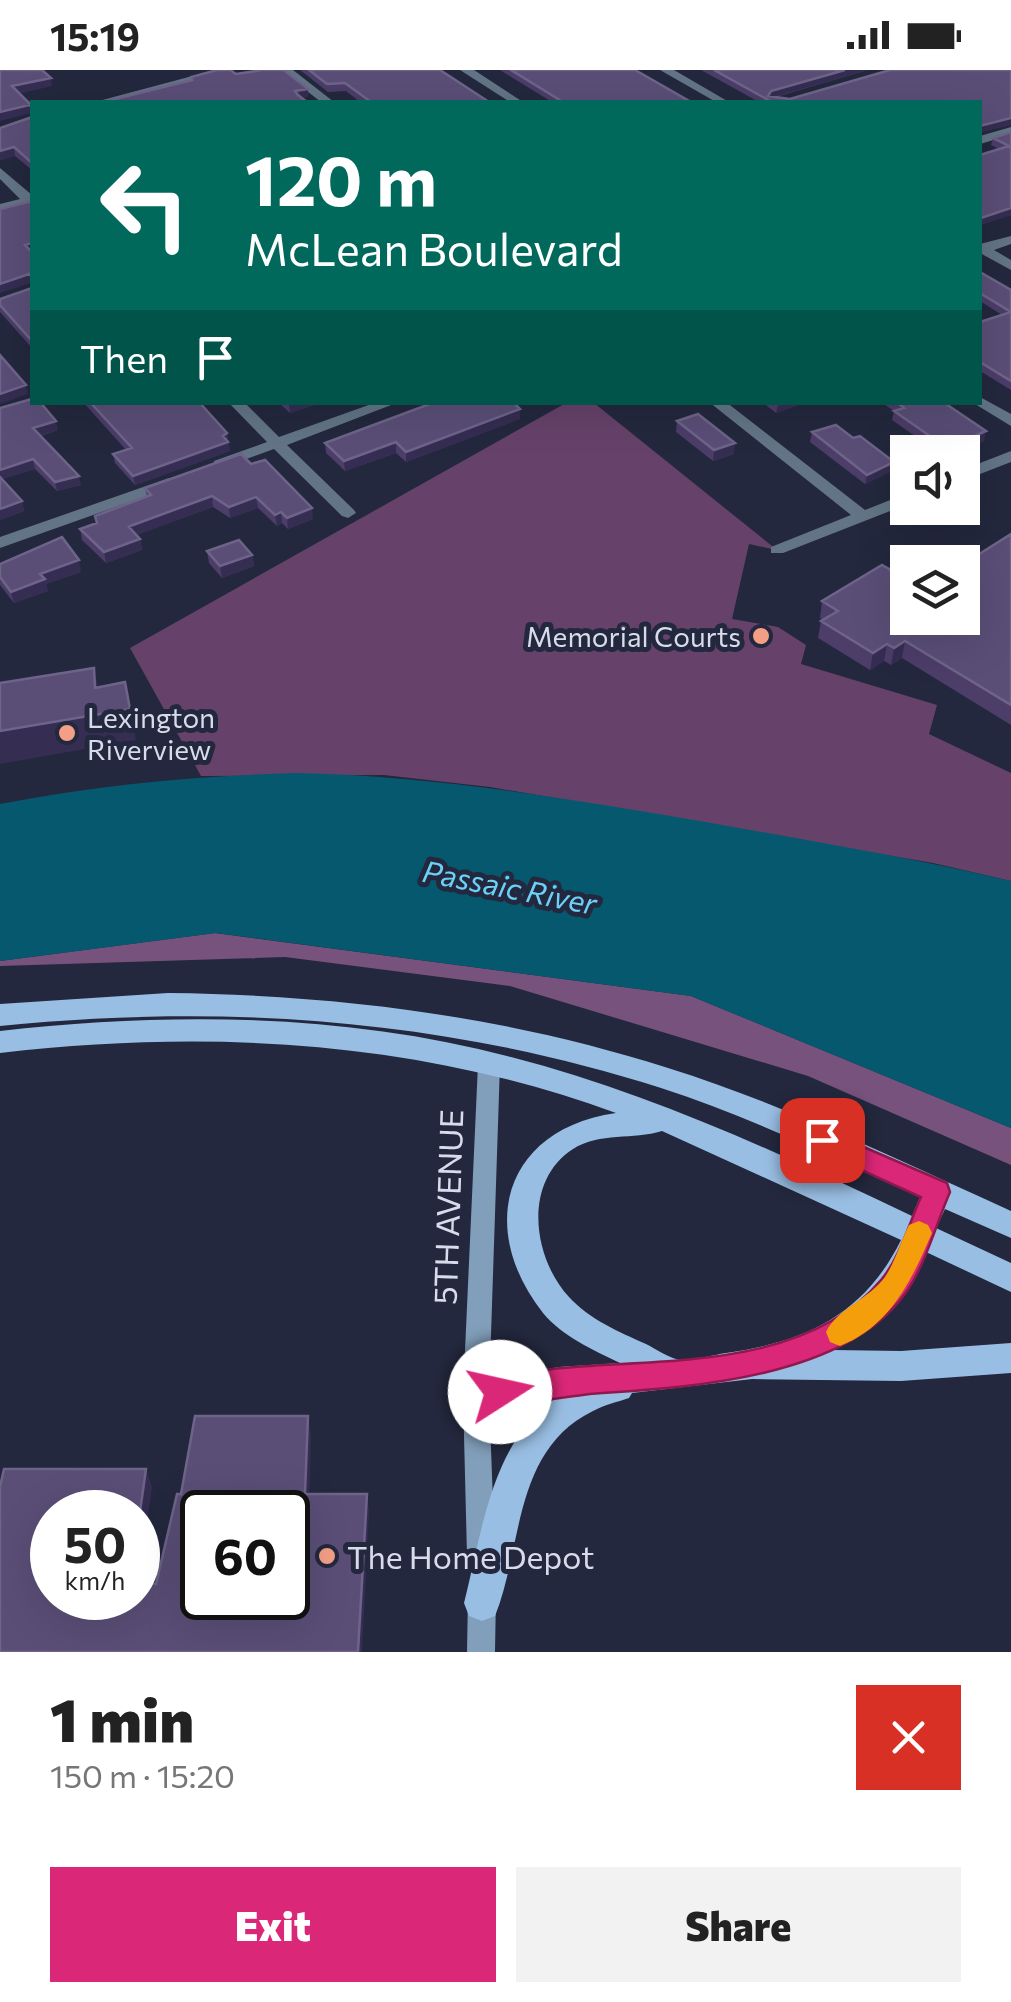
<!DOCTYPE html>
<html lang="en">
<head>
<meta charset="utf-8">
<style>
	body { margin:0; font-family:Commissioner,sans-serif; background:#f2f2f2; color:#222; height:100vh; display:flex; flex-direction:column; font-size:38px; white-space:nowrap }
	* { box-sizing:border-box; margin:0 }
	p { font-size:32px; color:#767676 }
	.icon { flex:none; width:55px; height:55px; fill:none; stroke:currentColor; stroke-width:2; stroke-linecap:round; stroke-linejoin:round }
	.map { position:relative; height:1582px; overflow:hidden }
	.side { display:flex; flex-direction:column; background:#fff; flex:1 }
	.side>* { flex:none }
	.banner { position:absolute; left:30px; top:30px; width:952px; height:305px; border-radius:0px; box-shadow:0 10px 40px #0002; background:#00695c; color:#fff; overflow:hidden }
	.tools { position:absolute; left:890px; top:365px; display:grid; gap:20px }
	.tools a { display:grid; place-items:center; width:90px; height:90px; border-radius:0px; background:#fff; box-shadow:0 10px 40px #0002; font-size:50px }
	.speed { position:absolute; left:30px; top:1420px; display:flex; gap:20px; font-size:50px; font-weight:700; text-align:center }
	.speed>* { display:grid; place-content:center; width:130px; height:130px; border-radius:50%; background:#fff; box-shadow:0 10px 40px #0002; line-height:1 }
	.speed small { font-size:25px; font-weight:400 }
	.speed .limit { border:5px solid #111; border-radius:15px; background:#fff; color:#111 }
	.pin { position:absolute; display:grid; place-items:center; width:85px; height:85px; color:#fff; margin:-42px; border-radius:20px; box-shadow:0 5px 15px #0006 }
	.me { position:absolute; width:110px; margin:-55px; rotate:80deg; stroke-linejoin:round; filter:drop-shadow(0 0 8px #0008) }
	.turn { display:flex; align-items:center; gap:35px; height:210px; padding:0 50px; font-size:45px }
	.turn .icon { width:130px; height:130px; stroke-width:2.5 }
	.turn b { display:block; font-size:70px; line-height:85px }
	.then { display:flex; align-items:center; height:95px; padding:0 50px; background:#0003; gap:20px; font-size:38px }
	.round { display:grid; place-items:center; flex:none; width:105px; height:105px; border-radius:0px; background:#f2f2f2 }
	.head { display:flex; align-items:center; justify-content:space-between; height:170px; padding:0 50px }
	h1 { font-size:60px; font-weight:800; line-height:75px }
	.primary-button { display:flex; gap:20px; margin-top:auto; padding:20px 50px }
	.primary-button a { flex:1; height:115px; border-radius:0px; background:#db2777; color:#fff; font-size:40px; font-weight:800; line-height:115px; text-align:center }
	.primary-button a+a { background:#f2f2f2; color:#222 }
	.status { display:flex; justify-content:space-between; align-items:center; height:70px; padding:0 50px; background:#fff; direction:ltr }
	.status svg { height:28px; fill:currentColor }
	.map>svg:first-child { display:block }
	.green { fill:#66426a }
	.forest { fill:#77527c }
	.water { fill:#06586f }
	.lines { fill:none; stroke-linecap:round; stroke-linejoin:round }
	.minor { fill:#627486; fill-rule:evenodd }
	.secondary { fill:#819eba; fill-rule:evenodd }
	.primary { fill:#99bee3; fill-rule:evenodd }
	.wall { fill:#4c3d69 }
	.shaded-wall { fill:#352d52 }
	.building { fill:#5a4e77; stroke:#6e6489; stroke-width:2.5; fill-rule:evenodd }
	.route { fill:#db2777; stroke:#8e194d; stroke-width:2.5 }
	.slow { fill:#f59e0b }
	.poi-dot { fill:#f39f86; stroke:#23283e; stroke-width:4 }
	.labels { text-anchor:middle; dominant-baseline:central; stroke-width:10; stroke-linejoin:round; paint-order:stroke }
	.poi-label { font-size:28px; fill:#d7dbea; stroke:#23283e; text-anchor:end }
	.water-label { font-size:30px; font-style:italic; fill:#6bd2f7; stroke:#23283e }
	.near-street-label { font-size:32px; fill:#d7dbea; stroke:#23283e }
	.near-poi-label { font-size:32px; fill:#d7dbea; stroke:#23283e; text-anchor:start }
</style>
</head>
<body>
<div class="status"><b>15:19</b><svg viewBox="0 0 49 12"><path d="M0 12V9h3v3zM5 12V6h3v6zM10 12V3h3v9zM15 12V0h3v12zM26 1h20v11H26zM47 4h2v5h-2z"/></svg></div>
<div class="map">
<svg width="1011" height="1582" viewBox="0 0 1011 1582">
	<rect width="100%" height="100%" fill="#23283e"/>
	<path class="green" d="M566,333h28l183,147 -28,-6 -17,75 46,8 28,18 -5,19 136,41 -8,29 82,39v108l-78,-18 -443,-76 -106,-12 -183,1 -71,-128z"/>
	<path class="forest" d="M215,863l476,63 320,132v37l-203,-89 -298,-90 -225,-29 -285,9v-5z"/>
	<path class="water" d="M295,703c141,3 278,26 416,50 100,18 201,35 300,58v247l-320,-132 -475,-63 -216,28v-157c98,-19 195,-28 295,-31z"/>
	<g class="lines">
		<path class="minor" d="M215,0h19l-121,32h-18z
			M280,0h13l41,32h-13z
			M460,0h14l49,32h-13z
			M660,0h14l55,32h-13z
			M1011,57v8l-31,9v-8z
			M0,98l32,27v13l-6,-3 -26,7v-8l20,-5 -20,-20z
			M1011,166v8l-17,6 17,10v10l-31,-17v-9z
			M980,327l31,17v12l-36,-22 5,-2z
			M228,332h16l35,35 98,-35h22l-112,43 67,65 2,3 -8,5 -6,-2 -68,-67 -50,18h-10v-6l53,-19z
			M709,332h17l139,108 43,-17v11l-125,49h-12v-6l80,-32z
			M1011,381v11l-49,19v-11z
			M169,408l6,2v6l-175,62v-11z"/>
		<path class="secondary" d="M489,985l8,3 3,6 -11,331 6,161 -4,10 -10,4 -10,-4 -4,-10 -4,-161 15,-331 3,-6z
			M482,1511l10,4 4,10 -1,57h-28l1,-57 4,-10z"/>
		<path class="primary" d="M168,923c171,2 337,23 500,75 118,37 230,92 343,143v27l-66,-29 -9,19 75,35v29l-85,-40c-21,44 -46,79 -93,98l68,1 110,-8v30l-110,8 -149,-2 -120,14 -3,5c-12,4 -25,7 -36,13 -80,39 -70,135 -98,205l-13,5 -13,-5 -5,-13c18,-70 27,-162 93,-206l-81,13 -12,-4 -4,-11 4,-11 95,-17 61,-4c-27,-13 -58,-27 -77,-50 -67,-85 -39,-184 73,-200 -199,-73 -407,-84 -616,-60v-22c170,-19 344,-18 511,26 139,36 271,97 401,159l8,-19c-85,-39 -170,-80 -259,-109 -216,-69 -436,-85 -661,-62v-22zM662,1061l239,109c-37,75 -96,102 -175,113 -14,2 -32,8 -45,7 -11,-1 -25,-11 -35,-16 -27,-12 -57,-25 -77,-47 -37,-40 -46,-116 4,-148 27,-17 60,-9 89,-18z"/>
	</g>
	<path class="wall" d="M300,0h140l49,32h-129l-14,-11 -18,1z
		M500,0h135l56,32h-139z
		M701,0h167l-92,27 14,2 100,-29h121v55l-31,7v-30h-221z
		M32,47v53l-17,-14 -15,4v-32z
		M1011,62v83l-31,10v-70l19,-6 -8,-4 2,-7z
		M980,202l31,18v100l-31,-19v-49l22,-7 -22,-14z
		M32,218v60l-32,-36v-13z
		M83,332h116l28,31 3,18 -95,34 -20,-22 -2,-9 13,-4z
		M278,332h39v2l-27,9z
		M762,332h45l-31,11z
		M881,332h62l41,39 -28,11h-18l-46,-32 2,-9z
		M0,338l58,22 -17,6 40,49 -24,6 -22,-22 -33,10 20,22 2,10 -24,9z
		M520,349l-114,43 -10,-9 -51,18 -19,-18 -1,-10z
		M677,351l57,33 -21,7 -37,-29z
		M812,362l41,6 41,24 -2,9 -27,13 -55,-42z
		M251,394l62,55 -25,10 -6,-6 -5,3 -19,-18 -28,10 -17,-11 -77,28 4,4 2,11 -36,13 -24,-23 -2,-11 17,-6 50,-27 -2,-8z
		M1011,464v191l-109,-67 -11,7 -7,-4 -14,9 -52,-32 3,-17 2,-1 -3,-2 2,-17 140,17z
		M207,481l45,4 2,11 -32,12 -13,-15z
		M918,483l29,9h-31z
		M0,494l81,8 -35,12 2,7 -34,12 -14,-18z"/>
	<path class="shaded-wall" d="M845,0h23l-98,28 -3,4 1,-6 3,-5z
		M51,8l1,8 -38,9 -2,-9z
		M308,19v8l-12,2 -1,-8z
		M29,35l2,8 -31,8v-9z
		M1011,48v7l-31,7v-7z
		M14,77l1,9 -15,4v-9z
		M1011,138v7l-31,10 1,-7z
		M29,204l2,9 -31,10v-9z
		M26,315l2,9 -28,10v-10z
		M292,332h25v2l-27,9 -1,-9z
		M782,332h25l-31,11 2,-9z
		M520,339v10l-114,43v-10z
		M56,351l2,9 -22,7 -3,-9z
		M986,361l-2,10 -28,11h-10l1,-4z
		M227,363l3,18 -95,34 -2,-9 90,-40z
		M396,372v11l-51,18 -1,-10z
		M735,373l-1,11 -21,7 1,-11z
		M33,389l2,10 -35,11v-10z
		M894,392l-2,9 -27,13 2,-9z
		M79,406l2,9 -24,6 -2,-9z
		M212,426l1,11 -78,29 -6,-9z
		M256,427l2,11 -28,10 -1,-11z
		M22,431l2,10 -24,9v-11z
		M312,438l1,11 -25,10 -1,-11z
		M281,442l1,11 -5,3 -2,-11z
		M140,469l2,11 -36,13 -2,-11z
		M252,485l2,11 -32,12 -2,-12z
		M79,490l2,12 -35,12 2,7 -34,12 -3,-11 29,-18z
		M905,571l-3,17 -11,7 3,-17z
		M887,574l-3,17 -14,9 3,-17z
		M94,598l7,31 24,-17 11,58 -136,24v-33l95,-43z
		M308,1346l3,19 -2,77 -4,-18z
		M146,1399l6,18 -14,103v-64z
		M367,1424l2,18 -7,140h-4z"/>
	<path class="building" d="M0,0h42l9,8 -39,8 20,20v1l-3,-2 -29,7z
		M217,0h13l6,4 26,-4h22l24,19 -13,2 3,4 9,7h-204l89,-22 -1,-3z
		M309,0h131l49,32h-118l-26,-19 -18,1z
		M511,0h124l56,32h-128z
		M714,0h131l-74,21 -3,5 22,3 100,-29h121v48l-31,8v-24h-208z
		M32,47v46l-18,-16 -14,4v-23z
		M1011,62v76l-30,10 -1,-63 29,-9 -16,-8z
		M32,131v42l-7,2 7,7v25l-3,-3 -29,10v-75z
		M980,202l31,18v22l-31,-19z
		M32,218v53l-32,-36v-6z
		M1011,242v69l-31,-19v-40z
		M0,285l26,30 -26,9z
		M32,329v3h8l16,19 -23,7 46,48 -24,6 -22,-23 -33,11v-62z
		M90,332h109l28,31 -4,3 5,6 -95,34 -20,-22 19,-6z
		M435,332h78l7,7 -114,43 -10,-10 -52,19 -19,-18z
		M897,332h46l43,29 -39,17 -53,-37 10,-3z
		M698,344l37,29 -21,7 -37,-29z
		M836,355l17,13 7,-2 34,26 -27,13 -55,-43z
		M241,384l10,10 14,-4 47,48 -25,10 -6,-6 -6,3 -19,-18 -27,10 -17,-11 -79,29 -4,2 11,12 -36,13 -24,-23 17,-6 -2,-7 56,-21 -6,-7z
		M0,407l22,24 -22,8z
		M1011,464v171l-106,-64 -11,7 -7,-4 -14,9 -52,-32 17,-10 -16,-10 60,-36 26,15v38h54v-53z
		M62,467l17,23 -39,14 5,5 -34,13 -11,-15v-13z
		M239,470l13,15 -32,11 -13,-15z
		M938,480l9,12h-23l-6,-9z
		M94,598l1,20 30,-6 5,27 -130,22v-48z
		M195,1346h113l-3,78h62l-9,158h-358v-165l4,-18h142l-8,57v-14h-86v86h86v-17l18,3 21,-90h4zM202,1442h86v86h-86z"/>
	<path class="route" d="M822,1059l125,54 3,9c-14,32 -25,75 -46,103 -60,82 -210,92 -302,98 -26,1 -94,16 -113,9l-4,-10 4,-10c35,-13 77,-14 114,-17 94,-5 213,-7 278,-85 19,-22 28,-57 40,-83l-108,-49 -4,-8 4,-8z"/>
	<path class="slow" d="M919,1151l9,4 4,8c-20,46 -41,93 -92,113l-10,-4 -4,-10c11,-23 43,-33 59,-55 10,-15 16,-36 24,-52z"/>
	<g class="poi-dot">
		<circle cx="761" cy="566" r="10"/>
		<circle cx="67" cy="663" r="10"/>
		<circle cx="327" cy="1486" r="10"/>
	</g>
	<g class="labels">
		<g class="poi-label">
			<text x="741" y="566">Memorial Courts</text>
			<text x="87" y="647" text-anchor="start">Lexington<tspan x="87" dy="32">Riverview</tspan></text>
		</g>
		<g class="water-label">
			<text transform="translate(510 816) rotate(11)">Passaic River</text>
		</g>
		<g class="near-street-label">
			<text transform="translate(447 1137) rotate(-88)">5TH AVENUE</text>
		</g>
		<g class="near-poi-label">
			<text x="347" y="1486">The Home Depot</text>
		</g>
	</g>
</svg>
<div class="tools">
<a><svg class="icon" aria-label="sound" viewBox="0 0 24 24"><path d="M4 9h4l5-4v14l-5-4H4zM17 9q2 3 0 6"/></svg></a>
<a><svg class="icon" aria-label="layers" viewBox="0 0 24 24"><path d="M12 4l9 5-9 5-9-5zM3 14l9 5 9-5"/></svg></a>
</div>
<div class="speed"><div>50<small>km/h</small></div><div class="limit">60</div></div>
<div class="pin" style="left:822px;top:1070px;background:#d93025"><svg class="icon" aria-label="arrive" viewBox="0 0 24 24"><path d="M6 21V4h12l-3 4 3 4H6"/></svg></div>
<svg class="me" style="left:500px;top:1322px" viewBox="-20 -20 40 40"><circle r="19" fill="#fff"/><path d="M0-13L10 11 0 6-10 11z" fill="#db2777"/></svg>
<div class="banner">
<div class="turn"><svg class="icon" aria-label="left" viewBox="0 0 24 24"><path d="M17 20v-9H6M10 6l-5 5 5 5"/></svg><div><b>120 m</b>McLean Boulevard</div></div>
<div class="then">Then<svg class="icon" aria-label="arrive" viewBox="0 0 24 24"><path d="M6 21V4h12l-3 4 3 4H6"/></svg></div>
</div>
</div>
<section class="side">
<div class="head"><div><h1>1 min</h1><p>150 m · 15:20</p></div><a class="round" style="background:#d93025;color:#fff"><svg class="icon" aria-label="close" viewBox="0 0 24 24"><path d="M6 6l12 12M18 6L6 18"/></svg></a></div>
<div class="primary-button"><a>Exit</a><a>Share</a></div>
</section>
</body>
</html>
